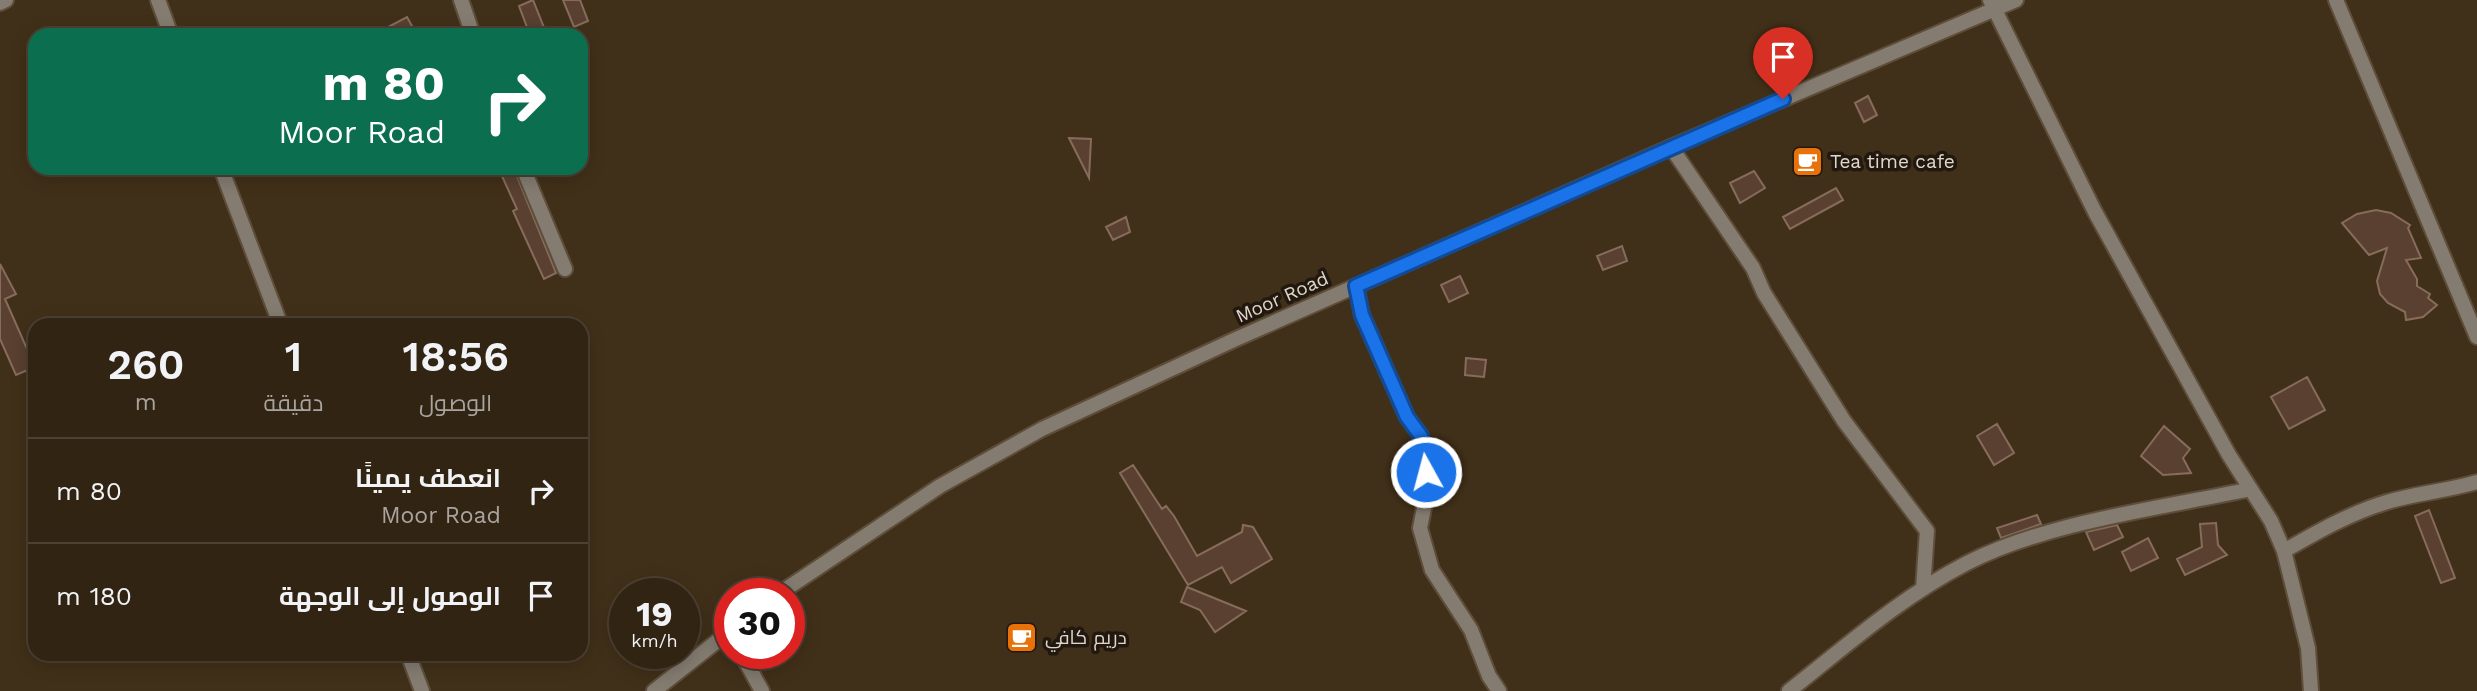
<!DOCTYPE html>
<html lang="ar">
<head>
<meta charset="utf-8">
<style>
	body { margin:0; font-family:"Work Sans",Cairo,sans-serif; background:#392c1c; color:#f1f3f6; direction:rtl; height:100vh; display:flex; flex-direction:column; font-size:26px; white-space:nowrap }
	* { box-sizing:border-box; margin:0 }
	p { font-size:23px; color:#a8a4a0 }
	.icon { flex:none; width:38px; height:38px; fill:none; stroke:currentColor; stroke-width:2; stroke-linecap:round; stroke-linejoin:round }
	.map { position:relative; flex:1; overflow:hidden; direction:ltr }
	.sheet { position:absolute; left:28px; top:318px; width:560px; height:343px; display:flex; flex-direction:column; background:#312413; border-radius:21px; box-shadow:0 4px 18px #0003,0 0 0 2px #4c4133; direction:rtl }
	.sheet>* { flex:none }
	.top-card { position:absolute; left:28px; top:28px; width:560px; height:147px; border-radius:21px; box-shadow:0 4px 18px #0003,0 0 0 2px #4c4133; direction:rtl; background:#0b6e4f; color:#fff; overflow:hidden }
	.speed { position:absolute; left:609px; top:578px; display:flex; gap:14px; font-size:35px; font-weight:700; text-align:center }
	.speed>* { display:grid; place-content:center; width:91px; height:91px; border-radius:50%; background:#312413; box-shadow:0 4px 18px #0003,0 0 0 2px #4c4133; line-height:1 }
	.speed small { font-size:18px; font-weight:400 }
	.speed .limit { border:10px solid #d22; background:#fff; color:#111 }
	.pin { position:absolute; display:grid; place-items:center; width:60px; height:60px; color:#fff; margin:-72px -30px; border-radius:50% 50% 50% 0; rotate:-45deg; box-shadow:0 0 7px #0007 }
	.pin .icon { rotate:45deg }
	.me { position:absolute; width:77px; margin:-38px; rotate:353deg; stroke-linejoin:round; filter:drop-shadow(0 0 5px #0008) }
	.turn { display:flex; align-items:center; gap:24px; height:147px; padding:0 28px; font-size:32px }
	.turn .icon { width:91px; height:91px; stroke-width:2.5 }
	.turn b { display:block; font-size:49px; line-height:60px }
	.eta { display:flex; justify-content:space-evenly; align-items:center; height:119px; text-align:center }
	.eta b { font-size:42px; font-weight:600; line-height:49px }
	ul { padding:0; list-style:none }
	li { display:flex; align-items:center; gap:21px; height:105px; padding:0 28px; border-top:2px solid #4c4133 }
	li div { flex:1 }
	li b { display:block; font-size:26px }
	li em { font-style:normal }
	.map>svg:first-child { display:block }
	.building { fill:#594030; stroke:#876c5b; stroke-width:2 }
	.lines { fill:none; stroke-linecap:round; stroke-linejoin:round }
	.minor-casing { stroke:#5e4e39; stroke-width:18 }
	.tertiary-casing { stroke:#5e4e39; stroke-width:18 }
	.minor { stroke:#847c71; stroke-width:14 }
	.tertiary { stroke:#847c71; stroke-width:14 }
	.route-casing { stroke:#114b97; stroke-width:18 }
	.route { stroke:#1a73e8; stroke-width:12 }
	.labels { text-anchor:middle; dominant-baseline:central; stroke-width:7; stroke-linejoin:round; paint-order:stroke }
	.poi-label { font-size:19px; fill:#e1d6c9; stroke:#211910; text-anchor:start }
	.street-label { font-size:19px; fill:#e1d6c9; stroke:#211910 }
</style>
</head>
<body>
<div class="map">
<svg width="2477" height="691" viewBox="0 0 2477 691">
	<rect width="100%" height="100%" fill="#413019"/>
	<path class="building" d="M533,0l14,35h-17l-11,-29z
		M563,0h17l8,21 -14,6z
		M407,17l10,18h-44z
		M1868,96l9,19 -13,7 -9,-19z
		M1069,138l22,1 -2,39z
		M514,169l42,104 -12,6 -31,-68 4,-2 -16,-35z
		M1754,171l11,17 -25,15 -10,-20z
		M1836,188l7,12 -53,29 -7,-12z
		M2376,210l15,3 19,12 -2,3 13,30 -15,2 11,19v7l13,8 -2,4 9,7 -14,12 -17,3 -1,-8 -17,-9 -8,-9 -3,-13 10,-33 -18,7 -27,-32 15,-9z
		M1126,217l4,15 -17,8 -7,-13z
		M1622,246l5,15 -24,9 -6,-14z
		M0,264l16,30 -11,5 30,68 -19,8 -16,-36z
		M1460,276l8,17 -19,9 -8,-17z
		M1466,358l20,2 -2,17 -19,-2z
		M2307,377l18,33 -36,19 -18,-32z
		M1997,424l17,29 -20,12 -17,-29z
		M2164,426l26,23 -7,9 8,15 -28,2 -22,-19z
		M1133,465l29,44 4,-3 8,10 23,40 45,-24 1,-7 10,2 19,32 -41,24 -9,-16 -34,18 -68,-112z
		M2429,510l26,68 -14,5 -26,-67z
		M2037,515l4,9 -40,14 -4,-10z
		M2216,523l2,22 9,10 -42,20 -8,-16 25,-12 -2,-23z
		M2117,525l6,12 -29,13 -8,-18z
		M2148,538l10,20 -27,13 -9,-19z
		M1187,587l59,24 -31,21 -15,-22 -19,-8z"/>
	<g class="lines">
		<defs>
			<path id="minor" d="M158,0l13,35
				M461,0l12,35
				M1990,0l105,212 134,243 42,66 13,30 13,52 11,45 3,43
				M2336,0l141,337
				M0,3l6,-3
				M1671,147l82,121 11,25 80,128 83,110 -4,58
				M221,168l60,158
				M523,168l42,101
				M1356,286l6,29 45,102 14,19 7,52 -8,40 12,42 39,60 18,46 10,15
				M2284,551c33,-19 66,-38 103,-49 30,-9 60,-11 90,-20
				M741,653l21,38
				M408,654l14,37
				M1789,691c57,-45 112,-94 178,-128 80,-41 195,-55 284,-74"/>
			<path id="tertiary" d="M780,593l160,-107 102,-57 194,-90 435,-192 345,-147
				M654,691l76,-60"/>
		</defs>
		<use href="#minor" class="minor-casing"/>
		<use href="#tertiary" class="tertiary-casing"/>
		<use href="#minor" class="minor"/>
		<use href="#tertiary" class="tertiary"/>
	</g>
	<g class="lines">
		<defs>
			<path id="route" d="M1426,472l-5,-36 -14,-19 -45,-102 -6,-29 427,-187"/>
		</defs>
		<use href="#route" class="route-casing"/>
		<use href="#route" class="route"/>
	</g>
	<defs>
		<symbol id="cafe-square" viewBox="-11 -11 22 22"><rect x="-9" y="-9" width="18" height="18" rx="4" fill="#e8710a" stroke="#211910"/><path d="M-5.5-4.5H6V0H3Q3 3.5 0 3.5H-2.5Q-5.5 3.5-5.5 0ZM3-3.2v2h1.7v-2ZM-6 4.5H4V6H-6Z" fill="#fff"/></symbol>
	</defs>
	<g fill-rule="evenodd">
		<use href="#cafe-square" x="1790" y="144" width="35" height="35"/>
		<use href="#cafe-square" x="1004" y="620" width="35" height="35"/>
	</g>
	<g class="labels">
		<g class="poi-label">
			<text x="1830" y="161">Tea time cafe</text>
			<text x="1045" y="637">دريم كافي</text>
		</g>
		<g class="street-label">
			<text transform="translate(1282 297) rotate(-24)">Moor Road</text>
		</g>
	</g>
</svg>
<div class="speed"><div>19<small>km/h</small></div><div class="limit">30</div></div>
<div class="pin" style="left:1783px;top:99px;background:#d93025"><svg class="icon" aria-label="arrive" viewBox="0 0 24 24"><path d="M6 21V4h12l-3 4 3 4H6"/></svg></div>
<svg class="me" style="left:1426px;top:472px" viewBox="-20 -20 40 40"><circle r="17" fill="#1a73e8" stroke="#fff" stroke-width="3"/><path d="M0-11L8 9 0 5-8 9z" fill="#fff"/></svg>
<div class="top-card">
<div class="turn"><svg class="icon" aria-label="right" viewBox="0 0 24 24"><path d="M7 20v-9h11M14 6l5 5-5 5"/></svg><div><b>80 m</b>Moor Road</div></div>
</div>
<section class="sheet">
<div class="eta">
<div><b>18:56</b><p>الوصول</p></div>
<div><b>1</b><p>دقيقة</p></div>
<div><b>260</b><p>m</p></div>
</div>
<ul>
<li><svg class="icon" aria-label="right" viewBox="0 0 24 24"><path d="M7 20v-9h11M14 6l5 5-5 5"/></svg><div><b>انعطف يمينًا</b><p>Moor Road</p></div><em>80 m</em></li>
<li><svg class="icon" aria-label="arrive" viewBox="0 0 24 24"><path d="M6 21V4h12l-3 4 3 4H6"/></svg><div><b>الوصول إلى الوجهة</b></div><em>180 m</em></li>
</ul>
</section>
</div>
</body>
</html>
